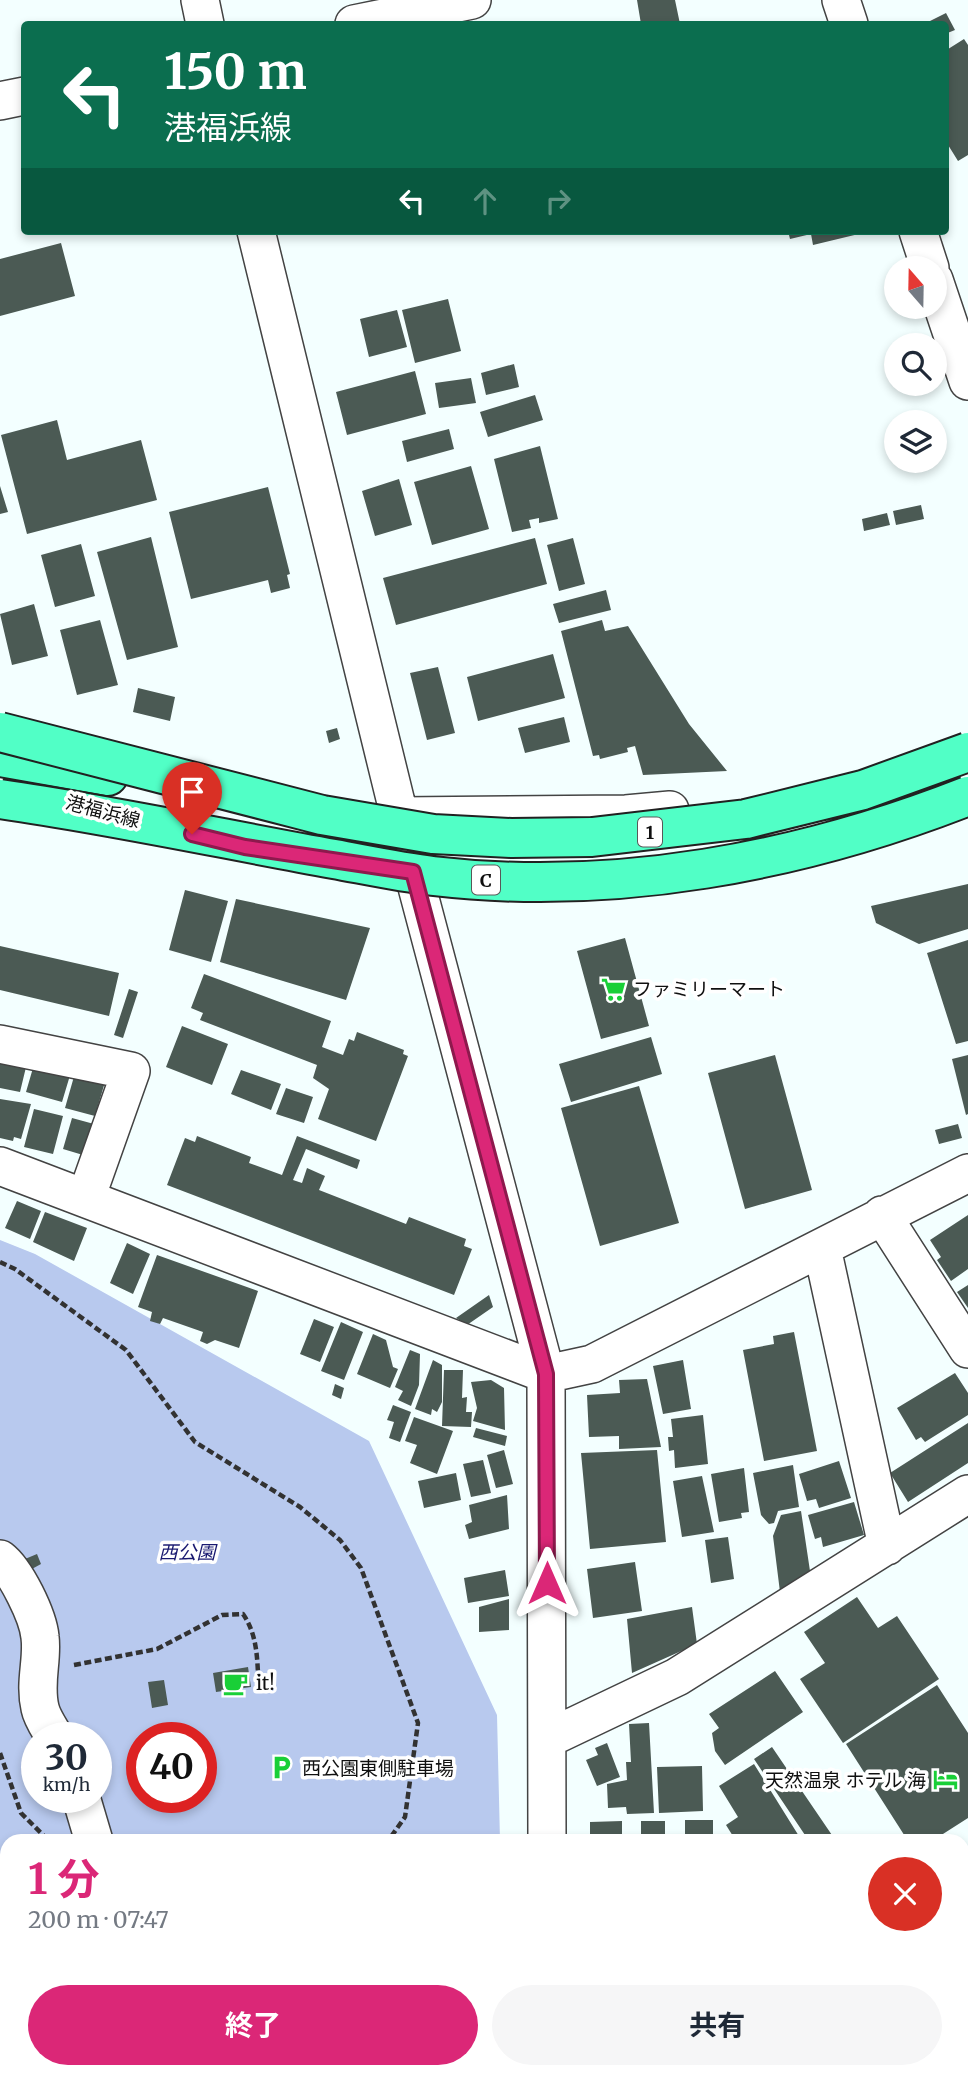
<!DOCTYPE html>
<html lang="ja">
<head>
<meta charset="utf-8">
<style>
	body { margin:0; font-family:Merriweather,"Noto Sans JP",serif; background:#f6f6f7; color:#1f2937; height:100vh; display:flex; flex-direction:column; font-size:26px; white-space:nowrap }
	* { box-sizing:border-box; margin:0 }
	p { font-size:23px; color:#747a83 }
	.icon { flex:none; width:38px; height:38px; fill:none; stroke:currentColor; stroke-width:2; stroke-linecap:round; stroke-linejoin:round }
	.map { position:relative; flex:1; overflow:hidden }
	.sheet { position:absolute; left:0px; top:1834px; width:970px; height:245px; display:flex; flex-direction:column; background:#fff; border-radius:21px 21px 0 0; box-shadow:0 4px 10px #0003 }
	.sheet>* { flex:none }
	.guide { position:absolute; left:21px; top:21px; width:928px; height:214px; border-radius:7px; box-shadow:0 4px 10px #0003; background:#0b6e4f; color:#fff; overflow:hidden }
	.needle { width:46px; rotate:340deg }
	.controls { position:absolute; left:884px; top:256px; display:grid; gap:14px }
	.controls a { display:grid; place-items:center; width:63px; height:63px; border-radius:50%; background:#fff; box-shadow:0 4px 10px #0003; font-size:35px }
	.speed { position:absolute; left:21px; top:1722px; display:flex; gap:14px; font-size:35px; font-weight:700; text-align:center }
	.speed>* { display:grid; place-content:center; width:91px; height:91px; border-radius:50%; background:#fff; box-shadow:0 4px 10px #0003; line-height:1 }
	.speed small { font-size:18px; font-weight:400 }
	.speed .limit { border:10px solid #d22; background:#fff; color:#111 }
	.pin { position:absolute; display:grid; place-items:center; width:60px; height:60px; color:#fff; margin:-72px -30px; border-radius:50% 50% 50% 0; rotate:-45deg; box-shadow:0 0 7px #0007 }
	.pin .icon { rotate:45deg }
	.me { position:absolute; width:77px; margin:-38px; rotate:0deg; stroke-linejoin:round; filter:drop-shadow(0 0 5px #0008) }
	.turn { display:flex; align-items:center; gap:24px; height:147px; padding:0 28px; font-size:32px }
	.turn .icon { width:91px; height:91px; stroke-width:2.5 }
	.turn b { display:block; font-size:49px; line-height:60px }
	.lanes { display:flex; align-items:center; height:66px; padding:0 28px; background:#0003; justify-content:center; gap:35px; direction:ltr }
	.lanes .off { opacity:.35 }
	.round { display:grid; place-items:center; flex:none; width:74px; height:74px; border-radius:37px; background:#f6f6f7 }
	.summary { display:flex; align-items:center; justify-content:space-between; height:119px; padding:0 28px }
	h1 { font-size:42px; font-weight:700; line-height:52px; color:#db2777 }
	.button { display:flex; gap:14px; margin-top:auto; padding:14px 28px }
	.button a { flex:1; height:80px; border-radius:42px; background:#db2777; color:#fff; font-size:28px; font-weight:700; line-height:80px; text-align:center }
	.button a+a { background:#f6f6f7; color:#1f2937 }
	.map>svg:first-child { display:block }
	.green { fill:#b8c9ee; fill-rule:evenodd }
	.building { fill:#4b5a54 }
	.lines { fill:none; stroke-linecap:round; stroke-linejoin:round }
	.minor-casing { stroke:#434343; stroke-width:40 }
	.highway-casing { stroke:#212121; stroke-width:42 }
	.path { stroke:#323232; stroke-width:4.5; stroke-dasharray:7 3.5; stroke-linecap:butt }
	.minor { stroke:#fff; stroke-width:37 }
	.highway { stroke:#51ffc6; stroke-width:38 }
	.highway-bridge-casing { stroke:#212121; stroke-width:42; stroke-linecap:butt }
	.highway-bridge { stroke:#51ffc6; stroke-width:38 }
	.route-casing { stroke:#8e194d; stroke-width:18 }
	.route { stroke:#db2777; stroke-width:12 }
	.labels { text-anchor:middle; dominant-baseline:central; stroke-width:7; stroke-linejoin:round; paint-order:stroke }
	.shield { fill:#fff; stroke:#585858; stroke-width:2 }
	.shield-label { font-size:18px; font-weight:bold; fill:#101010 }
	.street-label { font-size:19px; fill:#101010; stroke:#fff }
	.poi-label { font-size:19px; fill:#101010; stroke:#fff; text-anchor:start }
	.park-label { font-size:19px; font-style:italic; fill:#191970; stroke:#fff }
</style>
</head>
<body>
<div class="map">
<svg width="968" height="2079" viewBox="0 0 968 2079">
	<rect width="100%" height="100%" fill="#f3ffff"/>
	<path class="green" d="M0,1240l35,14 334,187 128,274 3,126h-493v231h499l1,7h-507zM37,1738h59v59h-59zM142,1738h59v59h-59z"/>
	<path class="building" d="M637,0h38l5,24h-39z
		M946,13l9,17 -10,4 4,6 -4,2v-18h-21z
		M964,39l4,6v110l-10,6 -13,-21v-89z
		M788,231h78l1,1 -54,13 -2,-11 -21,5z
		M61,243l14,53 -75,20v-57z
		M448,299l13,52 -46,12 -13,-53z
		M397,310l10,37 -38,10 -9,-38z
		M514,364l5,23 -33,8 -5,-22z
		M415,371l11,43 -79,21 -11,-43z
		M471,378l5,25 -37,5 -4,-25z
		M535,395l8,25 -55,17 -8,-25z
		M57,420l10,40 74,-20 16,60 -130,34 -26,-99z
		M449,429l5,20 -47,13 -5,-21z
		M540,446l18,73 -19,4v-5l-10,2 2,8 -19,4 -18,-73z
		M471,466l18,63 -57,16 -18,-63z
		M399,479l13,46 -37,11 -13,-45z
		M0,486l8,26 -8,2z
		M268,487l22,87 -3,1 3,13 -19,5 -3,-13 -77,19 -22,-87z
		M921,505l3,14 -28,6 -3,-14z
		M887,513l3,12 -26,6 -2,-12z
		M151,537l27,110 -51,13 -30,-108z
		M535,538l12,46 -151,41 -13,-47z
		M573,538l12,46 -26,7 -12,-46z
		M81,544l14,52 -40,11 -14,-52z
		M606,590l5,20 -52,13 -6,-19z
		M34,604l14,52 -36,9 -12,-51z
		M100,620l18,65 -41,10 -17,-65z
		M602,620l3,11 23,-5 61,98 38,47 -84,4 -8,-29 -8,2 1,4 -28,7 -1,-4 -6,1 -32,-125z
		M553,654l12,44 -87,23 -11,-44z
		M438,667l17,66 -28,7 -17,-67z
		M138,688l37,9 -5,24 -37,-9z
		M564,717l6,25 -45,11 -7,-25z
		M337,728l3,11 -11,4 -3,-12z
		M968,884v45l-49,15 -43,-21 -5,-17z
		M185,890l43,11 -17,61 -42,-12z
		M236,899l134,29 -24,72 -126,-38z
		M625,938l24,88 -48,13 -24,-88z
		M968,940v101l-12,3 -29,-91z
		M0,946l119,27 -10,43 -109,-26z
		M204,974l127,47 -9,26 21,8 6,-16 5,2 3,-9 47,18 -1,4 5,2 -32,85 -58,-22 11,-30 -16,-11 4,-13 -117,-45 3,-7 -12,-5z
		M129,989l9,3 -15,46 -9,-3z
		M182,1026l46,18 -16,41 -46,-18z
		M651,1037l11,37 -91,28 -12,-38z
		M775,1055l37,135 -67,19 -37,-136z
		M968,1055v59l-2,1 -14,-56z
		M0,1057l27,6 -7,29 -20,-4z
		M35,1061l36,11 -9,30 -36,-10z
		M241,1070l40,14 -10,26 -40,-16z
		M75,1073l30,9 -10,34 -30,-8z
		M639,1086l40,137 -79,23 -39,-138z
		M286,1088l27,9 -9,26 -28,-9z
		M0,1099l31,5 -10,35 -7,-2 -1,4 -13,-3z
		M34,1109l29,7 -10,38 -29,-7z
		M72,1118l22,6 -11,31 -20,-6z
		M958,1124l4,14 -23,6 -4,-14z
		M197,1136l54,21 -2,6 33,12 15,-39 63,24 -3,9 -51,-20 -13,31 9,3 5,-15 18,8 -6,14 87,34 3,-7 57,22 -2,7 8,3 -18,46 -287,-110 18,-47 10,4z
		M17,1201l24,10 -11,28 -25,-11z
		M45,1212l42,16 -13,33 -41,-19z
		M968,1215v54l-17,12 -14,-21 4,-3 -11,-17z
		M127,1243l23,11 -17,40 -23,-11z
		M157,1255l101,36 -19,57 -24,-8 -8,4 -7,-3 3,-9 -40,-14 -3,6 -10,-3 2,-9 -14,-5z
		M968,1285v23l-11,-16z
		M489,1295l4,12 -26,18 -11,-7z
		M314,1319l20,8 -14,35 -20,-8z
		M341,1322l22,10 -19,48 -23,-9z
		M794,1332l23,119 -53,10 -21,-111 31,-6 -1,-8z
		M373,1334l13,6 7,27 5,2 -8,19 -33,-14z
		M410,1350l10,4 -1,31 -8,21 -13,-6 5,-9 -8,-4z
		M433,1360l9,5v37l-5,10 -5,-3 -1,6 -16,-6z
		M683,1360l8,49 -28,5 -10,-48z
		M444,1370h19l-1,28 5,-1 -1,15h6l-1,15 -29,-1z
		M955,1373l13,20v22l-43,27 -4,-5 -5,3 -19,-32z
		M647,1379l14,68 -42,2v-13l-30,1 -2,-42 33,-2 -1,-13z
		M491,1380l13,8 1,42 -32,-9 4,-13 -6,-26z
		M335,1384l9,4 -3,11 -9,-4z
		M393,1405l18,7 -11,30 -11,-4 5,-16 -7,-2z
		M703,1415l5,49 -33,4 -1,-18 -5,1 -1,-14h5l-2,-18z
		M414,1417l39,14 -16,43 -27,-11 7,-18 -12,-4z
		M968,1423v40l-60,39 -18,-29z
		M476,1428l31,8 -2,10 -32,-9z
		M504,1450l9,34 -17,4 -9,-33z
		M657,1450l9,92 -76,7 -9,-96z
		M483,1460l8,33 -20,4 -8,-33z
		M839,1461l12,37 -32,10 -3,-9 -9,2 -8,-27z
		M793,1465l6,42 -21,4 -4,12 -5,1 -8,-9 -8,-42z
		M744,1468l5,44 -8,1 1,5 -23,4 -8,-48z
		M456,1473l5,27 -37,8 -6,-27z
		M702,1476l12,56 -32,5 -9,-56z
		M507,1495l2,34 -40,10 -4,-14 7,-3 -3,-17z
		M854,1502l10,33 -41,12 -2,-10 -6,2 -7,-24z
		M801,1511l9,60 -30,21 -7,-56 8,-21z
		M728,1537l6,42 -23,4 -6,-43z
		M37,1554l4,10 -11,6 -5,-11z
		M635,1562l7,49 -49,7 -6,-49z
		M505,1570l4,26 -41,7 -4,-25z
		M857,1597l21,31 19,-12 42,63 -96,64 -43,-64 25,-16 -21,-31z
		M509,1599v31l-30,2v-25z
		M692,1607l5,37 -65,29 -5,-54z
		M248,1667l3,20 -35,5 -3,-19z
		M775,1671l28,41 -78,53 -10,-14 -3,-18 7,-5 -10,-14z
		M164,1680l4,25 -16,3 -4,-26z
		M937,1685l31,48v85l-36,23h-24l-62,-97z
		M649,1723l5,90 -27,1 -1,-7 -18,1 -1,-24 20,-4 -1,-18h5l-2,-38z
		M607,1743l13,34 -23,9 -11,-26 12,-5 -3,-7z
		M772,1747l64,94h-27l-55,-82z
		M754,1764l48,77h-66l-10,-16 12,-8 -19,-31z
		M702,1766l1,45 -44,2 -2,-46z
		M685,1820h28v21h-28z
		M622,1821v20h-32v-19z
		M641,1821h24v20h-24z
		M64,2072h27l2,7h-28z
		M715,2072h44l4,7h-59z"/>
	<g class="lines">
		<defs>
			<path id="minor" d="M200,0l5,24
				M841,0l8,24
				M354,24l118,-24
				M0,101l24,-5
				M256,231l157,641 133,502 1,467
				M918,231l12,37
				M934,280l34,101
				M399,816l227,-2 44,-4
				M0,1044l131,27 -45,127
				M0,1166l546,208 46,-10 376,-191
				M882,1215l86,134
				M822,1248l65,298
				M0,1559c16,12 38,57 40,78 3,23 -6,45 0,71 2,10 10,21 15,30
				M547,1739l130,-62 291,-183
				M81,1797l13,44
				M962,1883l6,-3
				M134,2072l1,7
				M552,2072v7
				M906,2072l6,7
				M173,2079l6,-7"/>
			<path id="highway" d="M0,757l108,19"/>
		</defs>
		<use href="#minor" class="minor-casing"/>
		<use href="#highway" class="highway-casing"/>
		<path class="path" d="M0,1262l15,7 111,81 69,92 105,65 40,33 21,28 57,155 -13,94 -17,24
			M74,1665l83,-16 65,-34 21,-1c16,23 14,50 16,78
			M0,1753l21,60 28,28
			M26,2072l1,7
			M53,2072l2,7
			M285,2079l2,-7"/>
		<use href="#minor" class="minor"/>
		<use href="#highway" class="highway"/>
		<defs>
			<path id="highway-bridge" d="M0,732l322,83 111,19 78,4 81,-1 154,-18 117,-29 105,-38
				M0,799c112,16 223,40 334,60 33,6 66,13 99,17 181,21 367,-14 535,-80"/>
		</defs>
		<use href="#highway-bridge" class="highway-bridge-casing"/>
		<use href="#highway-bridge" class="highway-bridge"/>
	</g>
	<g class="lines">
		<defs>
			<path id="route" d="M192,834l53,13 168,25 133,502 1,209"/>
		</defs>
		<use href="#route" class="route-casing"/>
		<use href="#route" class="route"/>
	</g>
	<defs>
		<symbol id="supermarket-bare" viewBox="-9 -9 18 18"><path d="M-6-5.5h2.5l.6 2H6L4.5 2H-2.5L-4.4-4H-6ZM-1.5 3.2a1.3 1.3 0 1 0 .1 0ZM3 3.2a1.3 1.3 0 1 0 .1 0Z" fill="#19cf37" stroke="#fff" stroke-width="2.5" paint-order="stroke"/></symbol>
		<symbol id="cafe-bare" viewBox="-9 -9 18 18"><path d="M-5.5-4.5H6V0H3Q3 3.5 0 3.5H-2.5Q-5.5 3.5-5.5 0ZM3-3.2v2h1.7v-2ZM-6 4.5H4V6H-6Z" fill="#19cf37" stroke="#fff" stroke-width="2.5" paint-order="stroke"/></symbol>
		<symbol id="parking-bare" viewBox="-9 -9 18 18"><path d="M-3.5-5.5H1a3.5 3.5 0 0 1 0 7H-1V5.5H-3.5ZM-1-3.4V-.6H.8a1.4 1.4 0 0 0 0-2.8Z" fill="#19cf37" stroke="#fff" stroke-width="2.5" paint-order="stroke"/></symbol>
		<symbol id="hotel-bare" viewBox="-9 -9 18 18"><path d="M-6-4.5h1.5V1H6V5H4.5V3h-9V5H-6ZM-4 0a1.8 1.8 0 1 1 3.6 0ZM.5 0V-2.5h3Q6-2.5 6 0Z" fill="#19cf37" stroke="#fff" stroke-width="2.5" paint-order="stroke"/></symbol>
	</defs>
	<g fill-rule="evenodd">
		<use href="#supermarket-bare" x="596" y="972" width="35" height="35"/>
		<use href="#cafe-bare" x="218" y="1666" width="35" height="35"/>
		<use href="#parking-bare" x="264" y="1750" width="35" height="35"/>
		<use href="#hotel-bare" x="928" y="1762" width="35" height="35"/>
	</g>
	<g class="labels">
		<g class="shield">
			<rect x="638" y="817.5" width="24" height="29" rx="5"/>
			<rect x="472" y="865.5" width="28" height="29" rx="5"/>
		</g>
		<g class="shield-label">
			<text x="650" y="832">1</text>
			<text x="486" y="880">C</text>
		</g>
		<g class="street-label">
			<text transform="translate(103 811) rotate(15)">港福浜線</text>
		</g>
		<g class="poi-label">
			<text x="633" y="989">ファミリーマート</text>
			<text x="256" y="1683">it!</text>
			<text x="302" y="1768">西公園東側駐車場</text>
			<text x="926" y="1780" text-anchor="end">天然温泉 ホテル 海</text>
		</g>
		<g class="park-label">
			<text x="187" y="1552">西公園</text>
		</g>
	</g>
</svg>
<div class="controls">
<a><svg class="needle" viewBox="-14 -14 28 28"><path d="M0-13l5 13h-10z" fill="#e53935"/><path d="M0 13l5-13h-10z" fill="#747a83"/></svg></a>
<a><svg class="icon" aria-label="search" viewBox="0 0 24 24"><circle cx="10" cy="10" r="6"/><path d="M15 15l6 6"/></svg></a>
<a><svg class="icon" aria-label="layers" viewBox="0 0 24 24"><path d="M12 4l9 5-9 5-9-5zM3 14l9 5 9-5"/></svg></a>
</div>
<div class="speed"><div>30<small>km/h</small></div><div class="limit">40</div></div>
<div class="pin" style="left:192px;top:834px;background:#d93025"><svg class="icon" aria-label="arrive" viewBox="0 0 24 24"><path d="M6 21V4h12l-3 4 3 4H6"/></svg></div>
<svg class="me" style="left:547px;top:1583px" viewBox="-20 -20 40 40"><path d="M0-17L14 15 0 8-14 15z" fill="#db2777" stroke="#fff" stroke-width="4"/></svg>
<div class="guide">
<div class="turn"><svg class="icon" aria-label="left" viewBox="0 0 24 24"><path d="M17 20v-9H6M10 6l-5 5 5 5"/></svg><div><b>150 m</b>港福浜線</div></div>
<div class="lanes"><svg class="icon" aria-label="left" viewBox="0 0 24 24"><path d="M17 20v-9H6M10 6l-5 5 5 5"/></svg><svg class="icon off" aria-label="ahead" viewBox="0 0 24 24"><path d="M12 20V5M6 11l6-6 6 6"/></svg><svg class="icon off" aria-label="right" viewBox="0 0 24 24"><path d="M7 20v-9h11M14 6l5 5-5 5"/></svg></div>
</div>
<section class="sheet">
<div class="summary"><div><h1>1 分</h1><p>200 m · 07:47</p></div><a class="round" style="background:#d93025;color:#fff"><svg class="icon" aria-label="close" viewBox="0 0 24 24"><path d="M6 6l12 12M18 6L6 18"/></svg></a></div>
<div class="button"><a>終了</a><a>共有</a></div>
</section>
</div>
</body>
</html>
